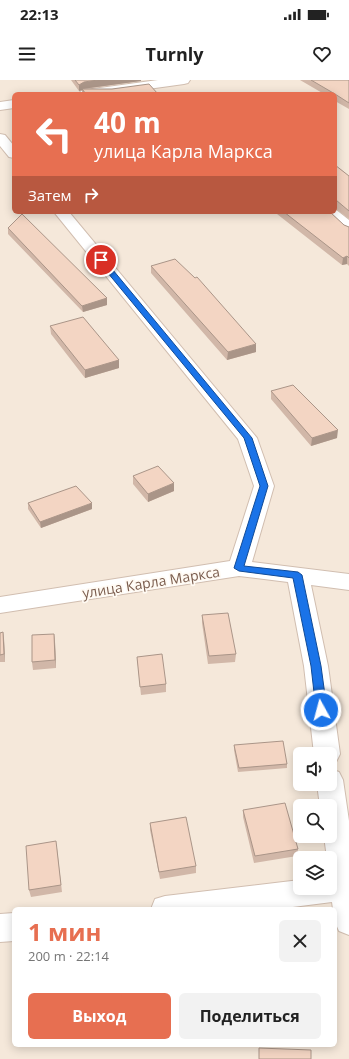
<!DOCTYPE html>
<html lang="ru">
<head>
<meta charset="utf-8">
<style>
	body { margin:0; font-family:"Open Sans",sans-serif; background:#f2f2f2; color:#222; height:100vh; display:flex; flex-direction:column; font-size:15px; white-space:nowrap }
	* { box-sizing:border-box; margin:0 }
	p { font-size:13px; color:#767676 }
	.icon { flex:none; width:22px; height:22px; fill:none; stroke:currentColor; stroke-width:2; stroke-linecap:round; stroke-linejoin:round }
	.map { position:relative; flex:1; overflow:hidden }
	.details { position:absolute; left:12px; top:827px; width:325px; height:140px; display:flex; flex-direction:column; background:#fff; border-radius:6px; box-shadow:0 2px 10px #0003 }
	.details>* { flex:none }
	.top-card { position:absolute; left:12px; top:12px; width:325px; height:122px; border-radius:6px; box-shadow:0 2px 10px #0003; background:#e76f51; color:#fff; overflow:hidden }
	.controls { position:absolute; left:293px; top:667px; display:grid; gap:8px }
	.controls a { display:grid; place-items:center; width:44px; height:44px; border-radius:6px; background:#fff; box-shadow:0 2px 10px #0003; font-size:20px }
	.pin { position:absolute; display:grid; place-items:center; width:34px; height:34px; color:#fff; margin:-17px; border:2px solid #fff; border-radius:50%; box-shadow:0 1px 4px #0007 }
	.me { position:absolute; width:44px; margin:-22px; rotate:353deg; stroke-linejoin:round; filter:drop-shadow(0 0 3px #0008) }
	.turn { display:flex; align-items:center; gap:14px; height:84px; padding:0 16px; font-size:18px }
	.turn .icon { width:52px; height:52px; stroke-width:2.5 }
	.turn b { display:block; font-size:28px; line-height:34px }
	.then { display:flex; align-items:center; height:38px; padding:0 16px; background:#0003; gap:8px; font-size:15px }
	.round { display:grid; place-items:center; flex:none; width:42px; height:42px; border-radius:6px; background:#f2f2f2 }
	.headline { display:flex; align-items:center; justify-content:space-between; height:68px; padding:0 16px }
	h1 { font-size:24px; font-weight:700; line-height:30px; color:#e76f51 }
	.button { display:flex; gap:8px; margin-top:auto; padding:8px 16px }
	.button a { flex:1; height:46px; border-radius:6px; background:#e76f51; color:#fff; font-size:16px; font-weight:700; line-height:46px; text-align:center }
	.button a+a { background:#f2f2f2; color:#222 }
	.status { display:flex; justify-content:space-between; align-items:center; height:28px; padding:0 20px; background:#fff; direction:ltr }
	.status svg { height:11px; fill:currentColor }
	header { display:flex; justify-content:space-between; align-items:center; height:52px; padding:0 16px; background:#fff; font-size:18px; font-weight:700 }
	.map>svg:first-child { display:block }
	.residential { fill:#f5e8da; fill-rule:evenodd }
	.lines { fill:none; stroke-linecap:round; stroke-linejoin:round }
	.minor-casing { stroke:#d1beb0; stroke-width:2 }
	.minor { fill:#fff; fill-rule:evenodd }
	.wall { fill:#d1b7a8 }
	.shaded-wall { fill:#aa9588 }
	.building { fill:#f3d5c3; stroke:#aa9588 }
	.route { fill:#1a73e8; stroke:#114b97 }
	.labels { text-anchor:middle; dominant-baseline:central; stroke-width:3.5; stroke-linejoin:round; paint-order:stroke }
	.street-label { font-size:14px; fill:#7a5c4d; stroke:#fffaf3 }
</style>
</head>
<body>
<div class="status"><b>22:13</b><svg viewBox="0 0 49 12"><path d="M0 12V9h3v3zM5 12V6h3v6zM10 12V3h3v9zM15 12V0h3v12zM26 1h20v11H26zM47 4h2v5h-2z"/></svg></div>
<header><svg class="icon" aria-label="menu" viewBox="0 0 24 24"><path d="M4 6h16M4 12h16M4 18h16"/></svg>Turnly<svg class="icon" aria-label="heart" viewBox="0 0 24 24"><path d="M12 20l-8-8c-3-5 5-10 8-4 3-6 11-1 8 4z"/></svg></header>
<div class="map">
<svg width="349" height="979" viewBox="0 0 349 979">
	<rect width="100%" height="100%" fill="#fdf6ec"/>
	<path class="residential" d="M0,0h349v979h-349zM14,14h321v118h-321zM300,674h30v30h-30zM300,726h30v30h-30zM300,778h30v30h-30zM14,829h321v136h-321z"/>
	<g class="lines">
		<defs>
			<path id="minor" d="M158,0h32l-2,3 -4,1 -72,10h-33l2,-3 4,-1z
				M14,20v8l-14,2v-8z
				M0,54l5,1 9,11v12l-5,-1 -9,-11z
				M335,129l14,11v13l-5,-2 -21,-19h12z
				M54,132h15l188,226 17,48 -22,76 97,12v16l-38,-5 17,81 12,88 -4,8 -6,2v-10h-16l-10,-88 -16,-84 -49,-6 -239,37v-16l230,-36 24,-75 -16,-47z
				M330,689l9,3 4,8 6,41v114l-10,-4 -4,-9v-13h-2l-1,-7 -55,7h-126l4,-10 10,-3 135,-16v8h30v-30h-3l-3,-22h6v-30h-10l-3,-22h13z
				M14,833v28l-14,1v-28z"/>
		</defs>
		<use href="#minor" class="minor-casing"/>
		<use href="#minor" class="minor"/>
	</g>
	<path class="wall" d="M71,0h70v1l-57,8 74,5h-76v-4l-3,1z
		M300,0h49v29l-14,-8v-7h-11z
		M335,85l14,11v43l-14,-11z
		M276,132h54l14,13 5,2v39l-2,-2 -5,1 -65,-51v-1z
		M8,148l99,70v7l-24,7 -75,-78z
		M151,186l105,86 -29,8 -76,-87z
		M50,246l69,34v8l-34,10 -34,-44z
		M271,311l66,47 -26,8 -40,-47z
		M133,396l41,15 -26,11 -15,-18z
		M28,423l64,6 -51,19 -13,-19z
		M202,535l34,39 -1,8 -27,2 -6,-41z
		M3,552l1,7 1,23h-5v-29z
		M54,554l1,8 1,26 -23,2 -1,-8z
		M137,577l29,27v8l-25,3z
		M234,665l53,19v4l-49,4 -4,-22z
		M243,730l55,39 -1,7 -43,7 -11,-46z
		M150,743l46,43v7l-36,6 -10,-49z
		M57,768l5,44 -31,5 -2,-7z"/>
	<path class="shaded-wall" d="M98,0h43v1l-59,8v1l-3,1v-6l5,-3z
		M347,176v8l-5,1 1,-7z
		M107,218v7l-24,7 -1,-6z
		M256,264v8l-29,8 1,-8z
		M119,280v8l-34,10v-8z
		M338,350l-1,8 -26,8 1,-8z
		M174,403v8l-26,11v-8z
		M92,423v6l-51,19 -1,-6z
		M3,552l1,7 1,23 -1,-8z
		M54,554l1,8 1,26 -1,-8z"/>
	<path class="building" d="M75,0h23l-14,2 -5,3z
		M311,0h38v23l-14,-9z
		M149,4l9,10h-72l-4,-5h30z
		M335,85l14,11v35l-13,-11 -1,2z
		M284,132h46l14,13 5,2v31l-2,-2 -4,2z
		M22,134l85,84 -25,8 -74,-78z
		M175,179l20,19 2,-1 59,67 -28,8 -77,-86z
		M83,237l36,43 -34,10 -35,-44z
		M293,305l45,45 -26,8 -41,-47z
		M158,386l16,17 -26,11 -15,-18z
		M76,406l16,17 -52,19 -12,-19z
		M228,533l8,41 -27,2 -7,-41z
		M3,552l1,22 -4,1v-22z
		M54,554l1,26 -23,2v-27z
		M162,574l4,30 -26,3 -3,-30z
		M283,661l4,23 -48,4 -5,-23z
		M285,723l13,46 -43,7 -12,-46z
		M186,737l10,49 -37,6 -9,-49z
		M56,761l5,44 -32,5 -3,-44z
		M259,968l52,2v9h-52z"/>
	<path class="route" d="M98,178h5l149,180 16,48 -24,80 54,6 4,3 19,91 6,44 -2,3 -4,1 -3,-1 -2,-3 -5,-44 -18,-88 -54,-7 -5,-3 26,-82 -16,-48 -146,-177z"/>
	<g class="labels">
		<g class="street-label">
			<text transform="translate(151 502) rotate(-9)">улица Карла Маркса</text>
		</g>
	</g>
</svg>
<div class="controls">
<a><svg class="icon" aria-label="sound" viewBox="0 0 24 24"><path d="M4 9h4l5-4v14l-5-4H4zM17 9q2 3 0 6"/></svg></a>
<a><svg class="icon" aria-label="search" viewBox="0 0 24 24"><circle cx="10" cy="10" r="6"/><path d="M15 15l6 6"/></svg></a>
<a><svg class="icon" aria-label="layers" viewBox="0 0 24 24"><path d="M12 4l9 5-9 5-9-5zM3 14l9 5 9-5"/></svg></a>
</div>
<div class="pin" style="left:101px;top:180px;background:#d93025"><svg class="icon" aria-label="arrive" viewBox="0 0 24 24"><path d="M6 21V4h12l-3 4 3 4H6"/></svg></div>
<svg class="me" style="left:321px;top:630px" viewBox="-20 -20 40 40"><circle r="17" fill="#1a73e8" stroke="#fff" stroke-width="3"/><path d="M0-11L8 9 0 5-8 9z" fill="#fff"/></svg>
<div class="top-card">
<div class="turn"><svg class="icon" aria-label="left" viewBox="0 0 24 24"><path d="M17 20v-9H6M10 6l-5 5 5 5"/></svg><div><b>40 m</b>улица Карла Маркса</div></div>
<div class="then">Затем<svg class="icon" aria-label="right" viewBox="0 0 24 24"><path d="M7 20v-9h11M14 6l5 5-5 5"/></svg></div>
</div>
<section class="details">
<div class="headline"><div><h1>1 мин</h1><p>200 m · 22:14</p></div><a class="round"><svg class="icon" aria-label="close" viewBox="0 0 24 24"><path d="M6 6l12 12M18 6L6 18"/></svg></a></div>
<div class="button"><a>Выход</a><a>Поделиться</a></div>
</section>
</div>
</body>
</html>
